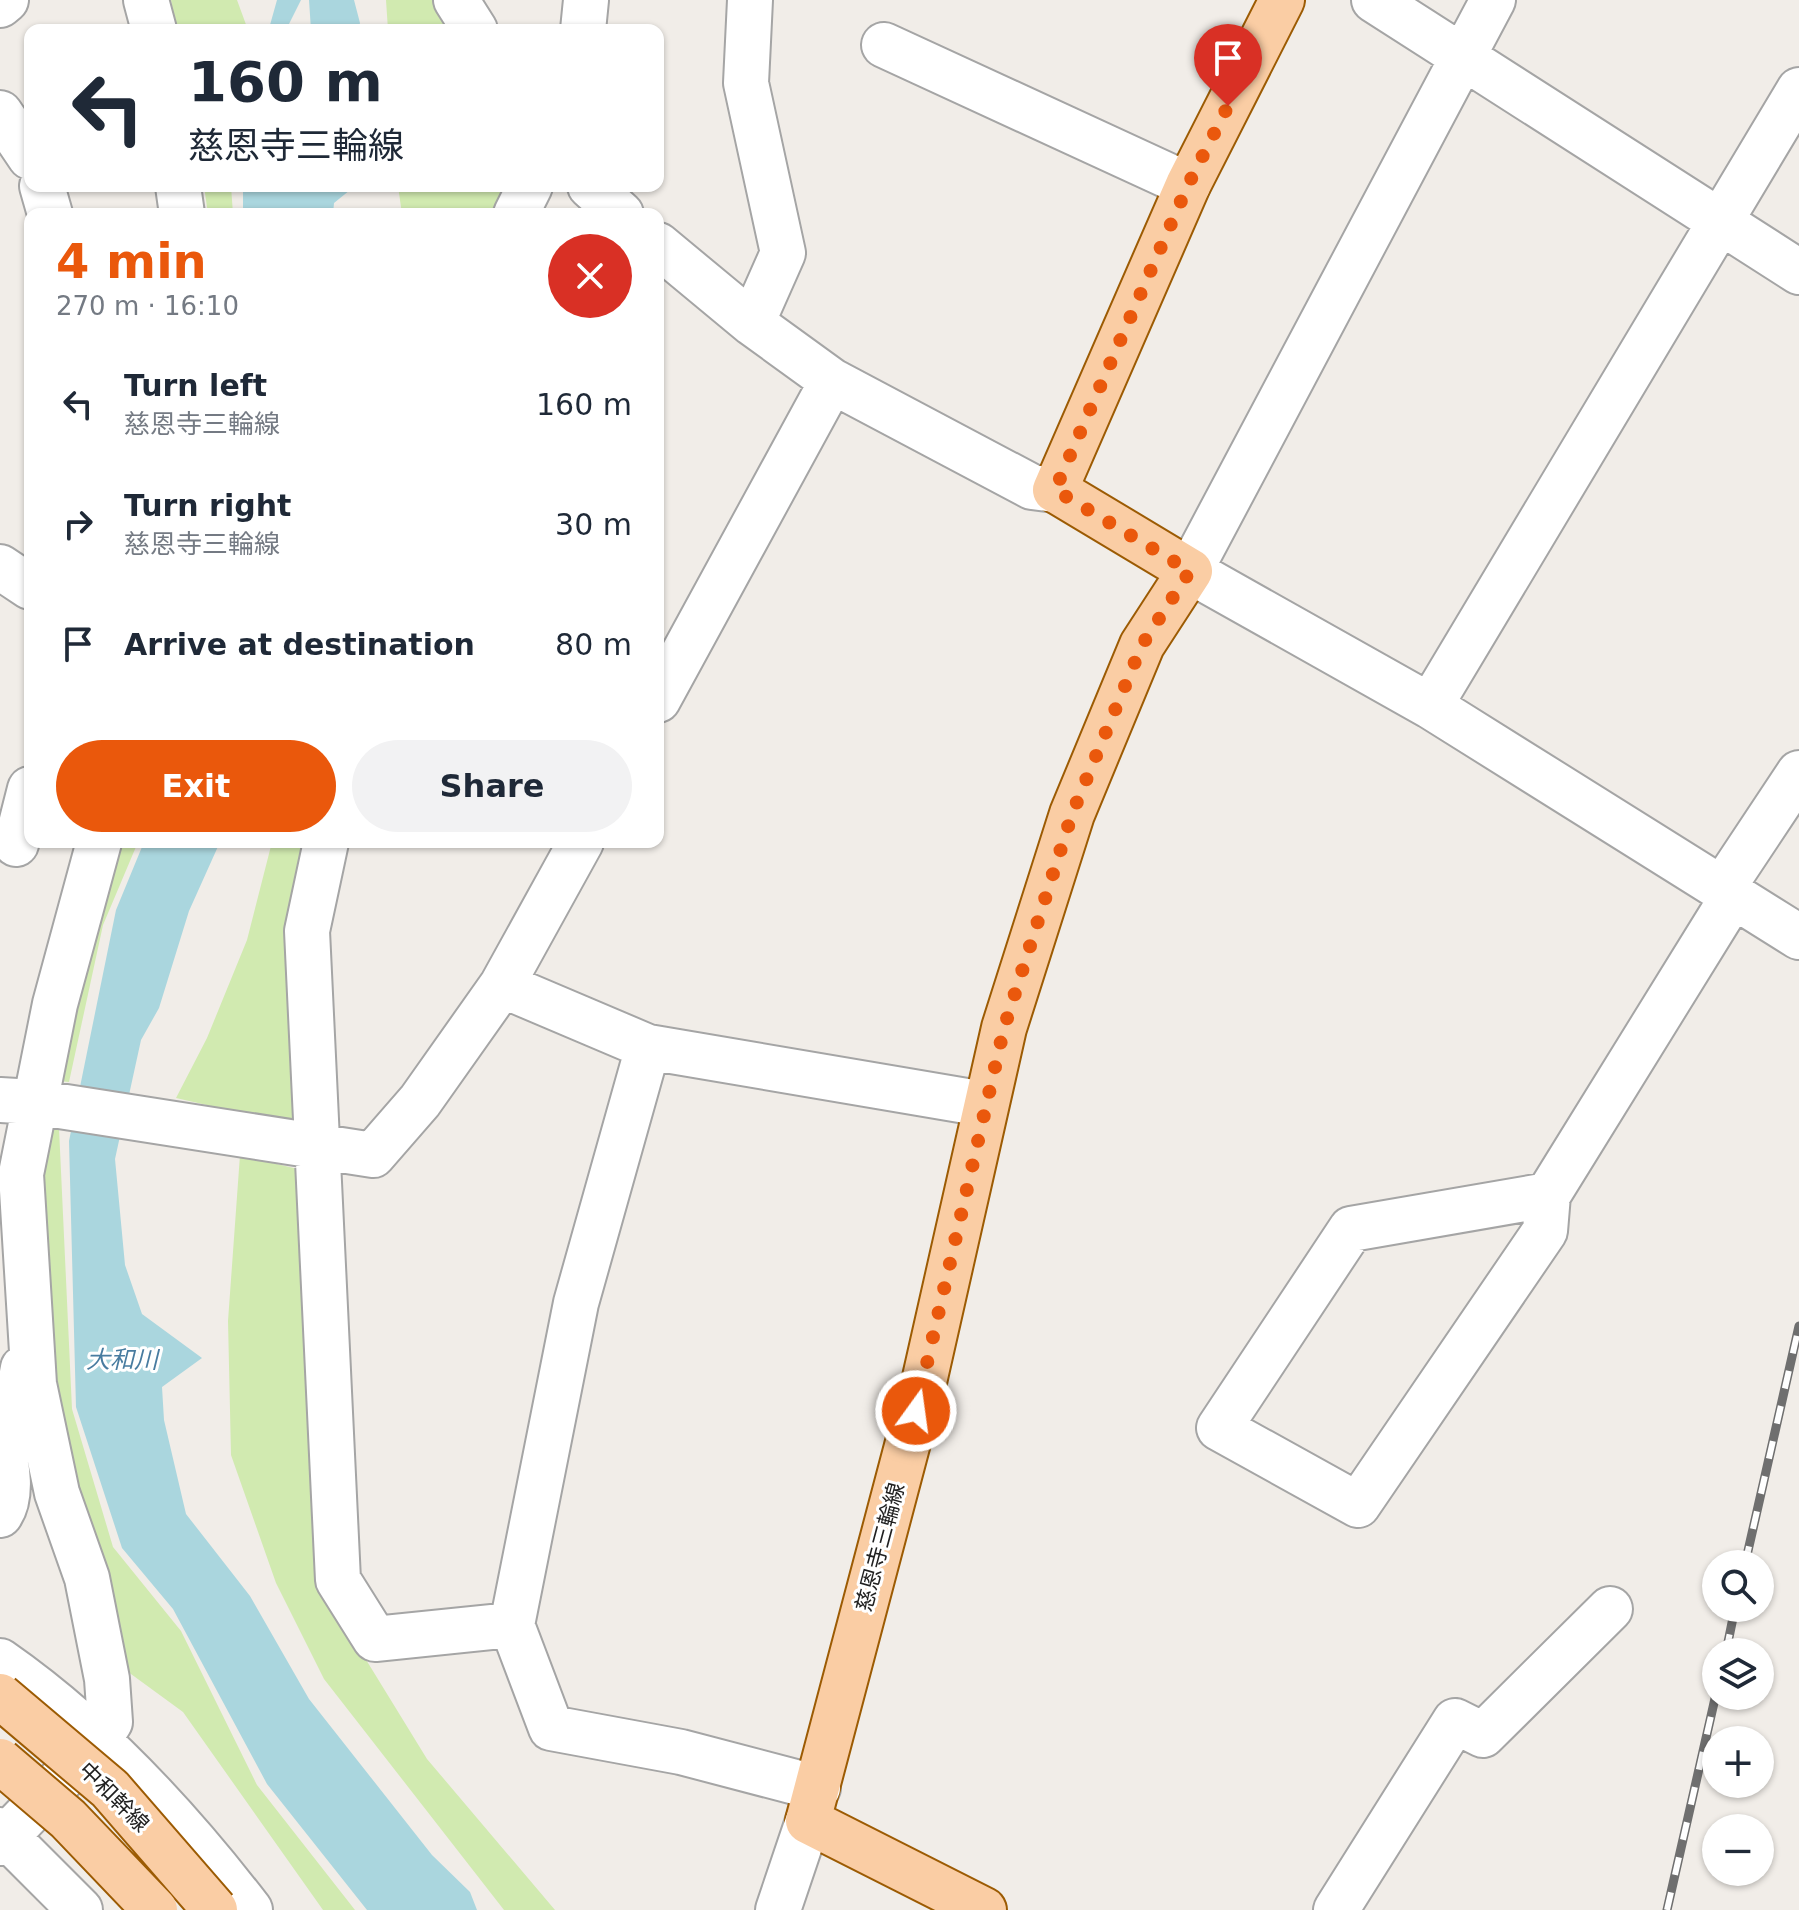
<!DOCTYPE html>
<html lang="en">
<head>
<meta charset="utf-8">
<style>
	body { margin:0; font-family:"DejaVu Sans","Noto Sans JP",sans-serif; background:#f2f2f3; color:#1f2937; height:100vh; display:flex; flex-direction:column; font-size:30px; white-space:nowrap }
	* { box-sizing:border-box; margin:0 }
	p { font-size:26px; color:#747a83 }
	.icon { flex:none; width:44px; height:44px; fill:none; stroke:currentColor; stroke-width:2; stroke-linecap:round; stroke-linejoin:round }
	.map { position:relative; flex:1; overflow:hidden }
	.sheet { position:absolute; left:24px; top:208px; width:640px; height:640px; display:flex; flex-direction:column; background:#fff; border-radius:16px; box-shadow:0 2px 6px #0004 }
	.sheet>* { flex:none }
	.hud { position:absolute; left:24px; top:24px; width:640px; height:168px; border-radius:16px; box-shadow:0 2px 6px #0004; background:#fff; color:#1f2937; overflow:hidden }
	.fabs { position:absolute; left:1702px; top:1550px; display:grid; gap:16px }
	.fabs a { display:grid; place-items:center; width:72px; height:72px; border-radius:50%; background:#fff; box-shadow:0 2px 6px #0004; font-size:40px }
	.pin { position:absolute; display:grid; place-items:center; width:68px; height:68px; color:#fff; margin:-82px -34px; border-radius:50% 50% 50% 0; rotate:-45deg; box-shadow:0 0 8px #0007 }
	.pin .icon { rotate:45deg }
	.me { position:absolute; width:88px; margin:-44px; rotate:14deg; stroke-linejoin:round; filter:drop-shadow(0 0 6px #0008) }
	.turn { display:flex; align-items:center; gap:28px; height:168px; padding:0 32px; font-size:36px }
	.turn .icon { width:104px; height:104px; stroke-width:2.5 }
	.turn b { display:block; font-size:56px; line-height:68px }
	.round { display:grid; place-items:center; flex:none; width:84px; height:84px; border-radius:42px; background:#f2f2f3 }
	.overview { display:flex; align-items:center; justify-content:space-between; height:136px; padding:0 32px }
	h1 { font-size:48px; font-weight:700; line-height:60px; color:#ea580c }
	.action { display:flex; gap:16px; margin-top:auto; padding:16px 32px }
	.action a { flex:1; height:92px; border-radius:48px; background:#ea580c; color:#fff; font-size:32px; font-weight:700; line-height:92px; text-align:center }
	.action a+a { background:#f2f2f3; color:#1f2937 }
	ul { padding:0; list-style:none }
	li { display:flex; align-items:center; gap:24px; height:120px; padding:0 32px }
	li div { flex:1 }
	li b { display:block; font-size:30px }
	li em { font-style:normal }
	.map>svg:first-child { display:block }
	.grass { fill:#d1eab0 }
	.water { fill:#aad6de }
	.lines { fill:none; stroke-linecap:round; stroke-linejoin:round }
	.minor-casing { stroke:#a5a5a5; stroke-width:48 }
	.major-casing { stroke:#9c5b03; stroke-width:48 }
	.minor { stroke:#fff; stroke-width:44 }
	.major { stroke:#facda4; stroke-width:44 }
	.rail-casing { stroke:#6f6f6f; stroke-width:9 }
	.rail { stroke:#fff; stroke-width:6; stroke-dasharray:18; stroke-linecap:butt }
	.major-bridge-casing { stroke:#9c5b03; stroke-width:48; stroke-linecap:butt }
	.major-bridge { stroke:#facda4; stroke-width:44 }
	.route { stroke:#ea580c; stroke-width:14; stroke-dasharray:0 25.2 }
	.labels { text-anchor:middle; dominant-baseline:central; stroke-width:6; stroke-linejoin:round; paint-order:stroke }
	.street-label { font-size:22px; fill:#212121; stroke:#fff }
	.water-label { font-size:24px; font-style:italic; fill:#487ca0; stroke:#fff }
</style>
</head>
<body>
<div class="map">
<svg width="1799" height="1910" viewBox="0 0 1799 1910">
	<rect width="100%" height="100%" fill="#f1ede8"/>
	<path class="grass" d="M171,0h66l11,30h-72z
		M386,0h58l18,30h-74z
		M204,186h27l2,28h-25z
		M398,186h119l-12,28h-103z
		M120,842h18l-35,83 -34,157 -21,-2z
		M272,842h42l-7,286 -131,-30 31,-60 40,-98z
		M42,1124l17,4 13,281 41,138 68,84 76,154 98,125h-32l-140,-198 -63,-46 -72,-266z
		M240,1155l62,15 47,462 78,127 128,151h-51l-180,-231 -48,-96 -45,-128 -3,-134z"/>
	<path class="water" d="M277,0h24l-15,30h-13l-3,-5z
		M309,0h45l6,23 -2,7h-47z
		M243,186h112l-21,17 -1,11h-90z
		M144,842h76l-31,69 -30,97 -18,32 -26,119 10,106 17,49 60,44 -40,29 2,33 22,94 64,82 59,103 123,156 38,37 7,18h-110l-100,-126 -94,-175 -51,-61 -46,-141 -7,-266 47,-231z"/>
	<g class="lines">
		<defs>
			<path id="minor" d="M146,0l8,30
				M456,0l19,30
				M750,0l-4,83 37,170 -31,70
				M1374,0l425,272
				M1493,0l-303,571 240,135 369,231
				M0,5l6,-5
				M583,30l3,-30
				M884,45l304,140
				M0,113l30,44
				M42,186l8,28
				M178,186l4,28
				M590,186l31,28
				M516,214l14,-28
				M658,245l94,78 80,58 200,106 23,3
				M0,567l30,20
				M658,700l174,-319
				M1430,706l369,-616
				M326,842l-19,89 31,649 37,59 137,-14
				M16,844l14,-55
				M1722,889l77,-116
				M502,985l146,62 336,57
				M648,1047l-72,256 -64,322 39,103 130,24 137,36
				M0,1100l34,2 339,53 47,-54 82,-116 79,-143
				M1548,1195l-197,34 -132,199 139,77 187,-274 3,-36 185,-299
				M0,1446c9,18 12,53 0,69
				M6,1458l17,-90
				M0,1661c95,66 180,158 250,249
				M0,1830l80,80
				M0,1843l97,-101 13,-20 -3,-43 -20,-101 -30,-85 -23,-109 -13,-210 34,-170 44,-162
				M778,1910l30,-89
				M1336,1910l119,-189 28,14 127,-126"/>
			<path id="major" d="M984,1910l-176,-89 116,-439 80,-354 68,-214 70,-169 48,-74 -135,-81 133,-305 94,-185"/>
		</defs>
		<use href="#minor" class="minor-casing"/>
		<use href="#major" class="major-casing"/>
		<use href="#minor" class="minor"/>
		<use href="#major" class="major"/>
		<defs>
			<path id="rail" d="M1745,1564l54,-238
				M1726,1652l9,-44
				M1667,1910l49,-216"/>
		</defs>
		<use href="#rail" class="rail-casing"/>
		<use href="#rail" class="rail"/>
		<defs>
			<path id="major-bridge" d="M0,1696l110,93 105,121
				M0,1761l68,58 87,91"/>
		</defs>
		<use href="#major-bridge" class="major-bridge-casing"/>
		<use href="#major-bridge" class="major-bridge"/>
	</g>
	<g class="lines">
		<path class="route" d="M916,1411l88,-383 68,-214 70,-169 48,-74 -135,-81 133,-305 40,-79"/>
	</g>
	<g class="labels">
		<g class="street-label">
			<text transform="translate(880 1547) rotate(-75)">慈恩寺三輪線</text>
			<text transform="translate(114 1797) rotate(45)">中和幹線</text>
		</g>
		<g class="water-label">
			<text x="122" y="1360">大和川</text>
		</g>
	</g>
</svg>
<div class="fabs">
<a><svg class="icon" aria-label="search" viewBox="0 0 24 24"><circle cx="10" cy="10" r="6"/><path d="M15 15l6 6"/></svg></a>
<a><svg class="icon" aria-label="layers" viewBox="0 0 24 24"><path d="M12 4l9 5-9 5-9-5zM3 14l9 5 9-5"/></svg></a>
<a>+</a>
<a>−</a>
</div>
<div class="pin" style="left:1228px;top:106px;background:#d93025"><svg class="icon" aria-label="arrive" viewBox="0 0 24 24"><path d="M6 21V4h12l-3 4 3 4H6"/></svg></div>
<svg class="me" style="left:916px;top:1411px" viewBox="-20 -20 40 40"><circle r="17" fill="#ea580c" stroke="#fff" stroke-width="3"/><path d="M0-11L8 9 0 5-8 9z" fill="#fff"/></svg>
<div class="hud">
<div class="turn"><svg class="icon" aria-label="left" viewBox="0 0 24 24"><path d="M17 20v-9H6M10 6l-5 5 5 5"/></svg><div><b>160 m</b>慈恩寺三輪線</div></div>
</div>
<section class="sheet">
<div class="overview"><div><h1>4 min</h1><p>270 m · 16:10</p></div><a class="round" style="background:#d93025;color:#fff"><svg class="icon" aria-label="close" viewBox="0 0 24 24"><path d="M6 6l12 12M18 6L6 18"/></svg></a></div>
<ul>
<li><svg class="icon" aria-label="left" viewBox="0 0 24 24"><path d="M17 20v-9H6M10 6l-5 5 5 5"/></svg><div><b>Turn left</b><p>慈恩寺三輪線</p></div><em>160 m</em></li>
<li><svg class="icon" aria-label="right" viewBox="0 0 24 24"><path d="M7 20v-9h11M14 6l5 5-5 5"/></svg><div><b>Turn right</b><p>慈恩寺三輪線</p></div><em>30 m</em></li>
<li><svg class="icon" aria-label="arrive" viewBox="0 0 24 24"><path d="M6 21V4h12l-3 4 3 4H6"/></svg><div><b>Arrive at destination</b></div><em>80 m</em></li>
</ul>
<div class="action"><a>Exit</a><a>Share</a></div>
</section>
</div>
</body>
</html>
